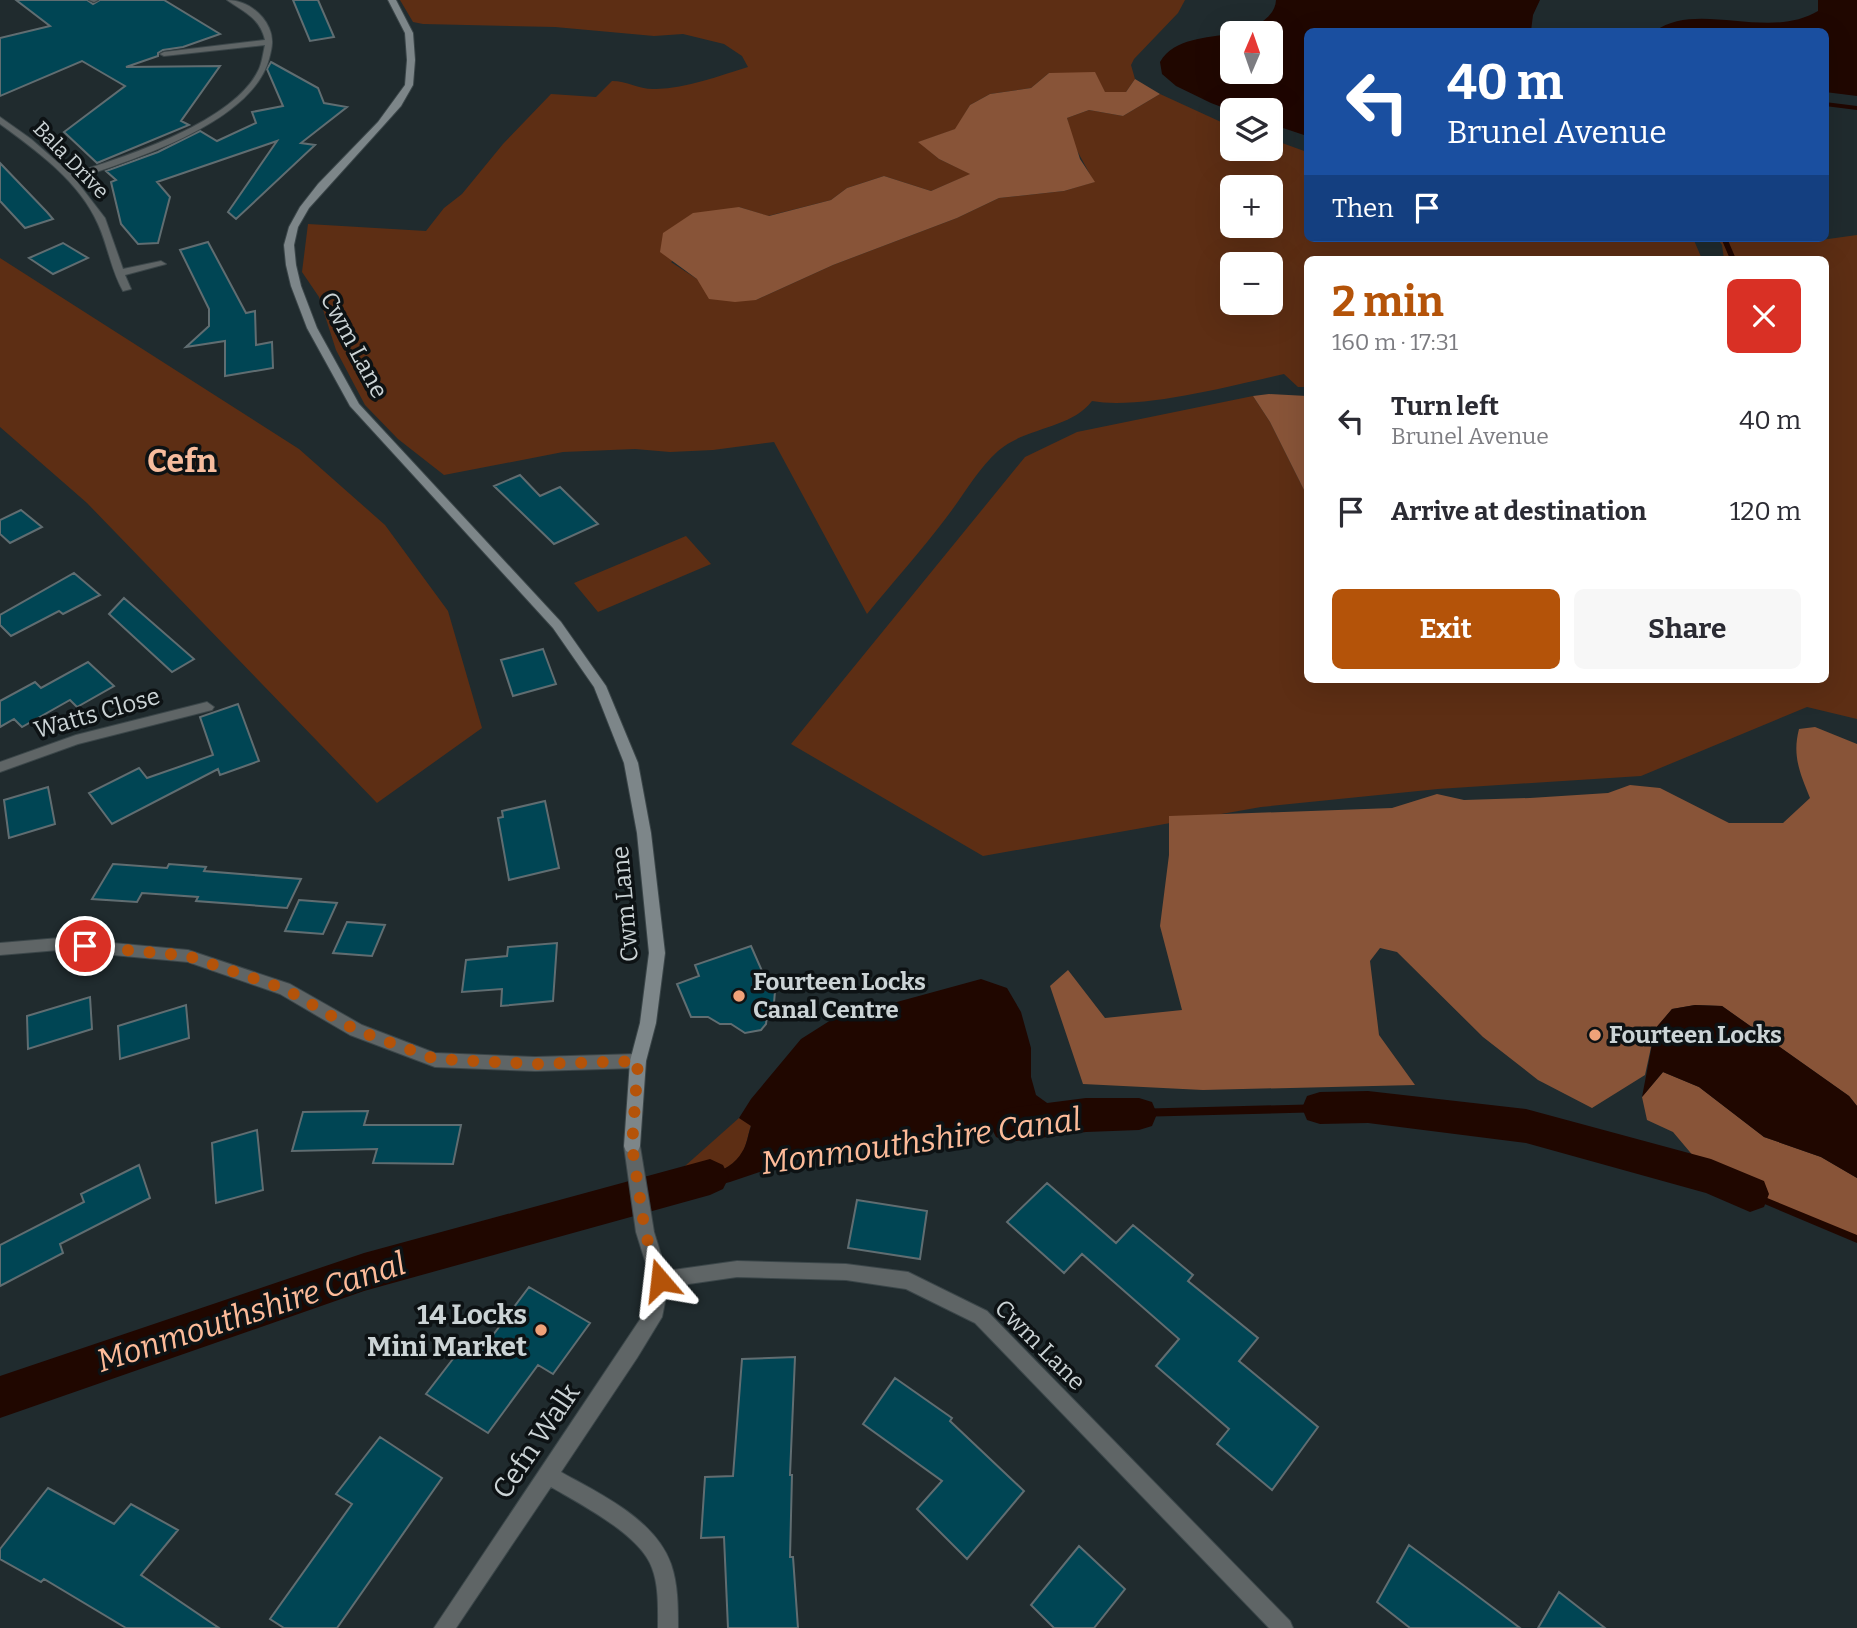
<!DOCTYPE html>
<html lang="en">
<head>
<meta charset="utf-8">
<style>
	body { margin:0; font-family:Bitter,serif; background:#f7f7f7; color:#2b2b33; height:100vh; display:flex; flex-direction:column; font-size:26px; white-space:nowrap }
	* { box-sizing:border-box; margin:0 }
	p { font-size:23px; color:#7c7c81 }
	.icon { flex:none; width:38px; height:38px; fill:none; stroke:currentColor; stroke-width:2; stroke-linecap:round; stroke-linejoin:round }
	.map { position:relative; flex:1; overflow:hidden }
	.side { position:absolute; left:1304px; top:256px; width:525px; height:427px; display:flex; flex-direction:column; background:#fff; border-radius:10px; box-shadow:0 7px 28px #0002 }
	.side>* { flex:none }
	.top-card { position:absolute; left:1304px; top:28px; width:525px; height:214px; border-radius:10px; box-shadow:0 7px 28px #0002; background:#1a4fa0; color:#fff; overflow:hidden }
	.needle { width:46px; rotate:2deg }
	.fabs { position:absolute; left:1220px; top:21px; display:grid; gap:14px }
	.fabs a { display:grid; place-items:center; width:63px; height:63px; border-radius:10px; background:#fff; box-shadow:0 7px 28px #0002; font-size:35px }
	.pin { position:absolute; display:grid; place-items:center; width:60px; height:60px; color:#fff; margin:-30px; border:4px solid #fff; border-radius:50%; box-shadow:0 2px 7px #0007 }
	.me { position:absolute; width:77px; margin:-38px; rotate:343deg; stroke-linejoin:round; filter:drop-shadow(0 0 5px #0008) }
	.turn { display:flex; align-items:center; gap:24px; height:147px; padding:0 28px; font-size:32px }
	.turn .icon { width:91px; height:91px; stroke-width:2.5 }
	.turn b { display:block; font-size:49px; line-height:60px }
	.then { display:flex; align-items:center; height:66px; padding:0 28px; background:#0003; gap:14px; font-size:26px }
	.round { display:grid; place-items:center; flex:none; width:74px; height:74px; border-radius:10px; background:#f7f7f7 }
	.summary { display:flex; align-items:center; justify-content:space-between; height:119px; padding:0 28px }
	h1 { font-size:42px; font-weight:700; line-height:52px; color:#b45309 }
	.action { display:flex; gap:14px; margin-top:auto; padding:14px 28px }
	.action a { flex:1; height:80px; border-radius:10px; background:#b45309; color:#fff; font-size:28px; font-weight:700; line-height:80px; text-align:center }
	.action a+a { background:#f7f7f7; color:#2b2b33 }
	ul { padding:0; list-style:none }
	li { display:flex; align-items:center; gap:21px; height:91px; padding:0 28px }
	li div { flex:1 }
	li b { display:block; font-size:26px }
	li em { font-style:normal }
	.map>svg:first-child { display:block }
	.green { fill:#5d2e14; fill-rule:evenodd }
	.forest { fill:#885438 }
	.water { fill:#200700 }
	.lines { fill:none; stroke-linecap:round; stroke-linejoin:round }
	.stream { fill:#200700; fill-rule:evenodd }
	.canal { fill:#200700; fill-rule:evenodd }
	.building { fill:#004554; stroke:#606d71; stroke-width:2 }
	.street-casing { stroke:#3b4649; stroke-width:2 }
	.secondary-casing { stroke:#3b4649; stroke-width:2 }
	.street { fill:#5f6566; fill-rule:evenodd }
	.secondary { fill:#7d8689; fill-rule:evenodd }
	.route { stroke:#b45309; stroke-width:12; stroke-dasharray:0 21.6 }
	.poi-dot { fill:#f0a279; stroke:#0d1214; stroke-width:2.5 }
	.labels { text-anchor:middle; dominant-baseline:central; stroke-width:7; stroke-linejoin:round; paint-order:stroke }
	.far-street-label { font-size:21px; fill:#cbd3d5; stroke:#0d1214 }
	.street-label { font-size:24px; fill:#cbd3d5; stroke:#0d1214 }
	.poi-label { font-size:24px; font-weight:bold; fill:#cbd3d5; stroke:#0d1214; text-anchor:start }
	.near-poi-label { font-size:28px; font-weight:bold; fill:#cbd3d5; stroke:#0d1214; text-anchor:end }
	.near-street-label { font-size:28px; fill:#cbd3d5; stroke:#0d1214 }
	.district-label { font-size:32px; font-weight:bold; fill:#f7bc9d; stroke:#0d1214 }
	.near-water-label { font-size:32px; font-style:italic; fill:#fdbb99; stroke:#0d1214 }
</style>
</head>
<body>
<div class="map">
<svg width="1857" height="1628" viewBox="0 0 1857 1628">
	<rect width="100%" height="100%" fill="#202b2e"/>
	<path class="green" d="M400,0h785l-7,13 -44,46 -3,6 4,14 -9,13h-21l-56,-19 -18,15 -41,6 -20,11 -14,24 -37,13 20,17 32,15 -40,17 -47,-15 -37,12 -16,12 -63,16 -29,-9 -68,55 26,17 59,21 77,-35 124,-47 42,-20 65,-7 30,-9 -21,-39 -6,-25 22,-8 34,6 37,-22 72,33v22h38l1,-10 36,13v86h386l9,21h-395v128h-9l-14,-13c-50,11 -143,36 -192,27 -21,28 -67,26 -94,50 -21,19 -35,45 -52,67 -25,33 -53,64 -79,96l-93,-172 -61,8 -43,2 -35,-3 -72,3 -119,23 -46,-36 -33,-34 -29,-55 -17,-53 -17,-25 6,-48 118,7 18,-23 18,-14 41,-50 48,-50 45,3 16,-16c16,0 27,9 44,8 31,-1 63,-13 92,-22l-6,-11 -18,-12 -41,-10 -29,2 -99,-9 -132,-3 -10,-2zM1232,187h38v39h-38zM1232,264h38v39h-38z
		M1857,235v484l-50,-12 -166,69 -203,13 -177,18 -278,49 -192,-112 234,-287 52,-25 176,-36 17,26 37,74v183h518v-420h-101l-2,-14 -5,-7 97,3z
		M0,258l299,191 86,76 63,86 34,117 -105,75 -290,-300 -87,-76z
		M686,536l25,28 -113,48 -24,-29z
		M739,1118l12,7c-3,9 -4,19 -8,27 -13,23 -53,29 -76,30z"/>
	<path class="forest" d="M1095,72l10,20h21l9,-13 25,15 -37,22 -34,-6 -22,8 13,41 15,23 -31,9 -65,7 -42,20 -124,47 -77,35 -21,2 -26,-3 -12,-20 -37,-27 3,-19 30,-20 46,-6 30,9 62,-16 16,-12 37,-12 47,15 39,-17 -31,-15 -21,-17 37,-13 15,-24 20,-11 41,-6 18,-15z
		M1269,394l38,2v100l-37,-74 -17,-26z
		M1815,727l42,17v362l-8,-10 -127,-90 -27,-1 -23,4 -17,20 -10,46 -53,33 -54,-28 -55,-43 -86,-85 -17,-4 -10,13 9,74 36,50 -212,5 -120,-6 -33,-98 18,-16 37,48 77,-8 -22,-84 9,-71v-39l223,-8 45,-14 27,6 66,-2 78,-5 22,-8 30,3 69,35h54l27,-25c-10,-25 -18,-42 -11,-69z
		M1663,1072l36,15 65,50 57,20 36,21v60l-146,-61 -38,-45 -26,-12 -5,-23z"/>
	<path class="water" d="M1276,0h264l-7,15 -2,16 -224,1v104l-36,-12 -1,-14 -38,1 -21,-8 -35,-17 -14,-12 -2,-12c15,-25 46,-23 72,-29v39h38v-39h-37c17,-3 42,-13 43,-33z
		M1818,0h39v96l-32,-4v-60l-170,-1c43,-31 113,10 163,-20z
		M981,979l26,9 14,24 10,36v29l5,18 14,10v18l-184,24 -71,13 -65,22 -59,15 -4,-15c23,-1 63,-7 75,-30 5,-7 6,-18 9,-26l-12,-8 12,-19 50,-60 30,-19z
		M1695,1005l27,1 127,90 8,10v72l-36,-21 -57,-20 -65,-50 -36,-15 -21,25 13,-68 17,-20z
		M1362,1103l3,8 -270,7 -1,-8z
		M1711,1175l146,60v8l-147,-62z
		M596,1204l1,7 -109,28 -1,-5z"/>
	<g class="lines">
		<path class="stream" d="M1825,102l32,4v4l-32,-4z
			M1721,238h6l9,21h-6z"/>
		<path class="canal" d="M1368,1091l158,18 185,50 53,22 5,13 -5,13 -14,5 -44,-19 -180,-50 -158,-20 -48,1 -13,-4 -5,-12 5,-12 13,-4z
			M1086,1098h53l13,4 5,12 -5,12 -13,4 -53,2 -77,10 -13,-5 -6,-12 6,-12 13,-5z
			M710,1159l13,6 6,12 -6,12 -13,6 -346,96 -364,127v-42l364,-123z"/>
	</g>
	<path class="building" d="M16,0h71l6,4 7,-4h64l56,34 -37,13 -20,3 -5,3v3l-32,11 94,-1 -39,55 8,4 -92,38 -33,-31 61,-46 -43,-25 -82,35v-58l50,-12z
		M293,0h25l16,37 -24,4z
		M271,62l47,26 6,15 23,4 -46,36 14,2 -79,74 -8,-7 49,-71 -120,41 13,15 -12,46 -20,1 -17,-20 -10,-42 5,-2 -10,-9 52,-19 42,-21 17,10 39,-18 -4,-11 31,-6 -16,-37z
		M0,163l47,49 6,7 -28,9 -25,-27z
		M208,242l38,71 9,-2 1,34 16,-3 1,26 -48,8v-35l-39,6 23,-21v-17l-29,-59z
		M63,243l25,15 -35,16 -24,-16z
		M520,475l20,21 20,-9 38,37 -44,20 -60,-58z
		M21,510l21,17 -32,16 -10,-9v-14z
		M74,573l26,22 -37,19 -4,-3 -48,25 -11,-11v-10z
		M124,598l70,61 -22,13 -63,-58z
		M543,649l13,35 -43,12 -12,-36z
		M88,662l26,24 -37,21 -7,-7 -48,27 -8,-8 -14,8v-26l35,-19 6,6z
		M238,704l21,57 -39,14 -2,-6 -106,55 -23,-31 50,-25 8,10 66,-23 -13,-38z
		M48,787l7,37 -46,14 -5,-38z
		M545,801l14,67 -50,12 -11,-62 5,-1 -1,-6z
		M113,864l54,4 2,-4 37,3 -2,4 97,8 -14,29 -91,-7 2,-4 -56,-4 -5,9 -45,-3z
		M299,900l38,3 -14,31 -38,-3z
		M347,922l38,3 -13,31 -39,-3z
		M557,943l-4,58 -52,5 1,-17 -40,3 4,-32 41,-4 1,-9z
		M751,946l18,41 6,4 -1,12 -6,5 -2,16 -5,6 -16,3 -14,-9h-11l-12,-7h-17l-14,-33 22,-8 -4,-11z
		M90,997l2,32 -64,20 -1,-33z
		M186,1005l3,33 -69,21 -2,-33z
		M368,1111l-4,14h97l-8,39 -80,-1 4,-14 -85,2 11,-39z
		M257,1130l6,60 -47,13 -4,-60z
		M139,1165l11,33 -90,46 3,9 -63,33v-41l84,-43 -3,-8z
		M1047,1183l69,60 17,-18 60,50 -5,6 70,57 -19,23 79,66 -46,63 -55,-46 12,-15 -73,-63 23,-27 -97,-85 -18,19 -57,-51z
		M857,1200l70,11 -7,48 -72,-11z
		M529,1287l61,36 -37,51 -15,-9 -50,68 -62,-39 40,-52 15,9z
		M795,1357l-5,118h2l-2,82h3l5,71h-70l-4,-91 -23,1 4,-61 28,-1 9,-117z
		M895,1378l57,40 -2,3 74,70 -57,68 -50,-50 25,-28 -79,-57z
		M380,1437l62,41 -105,150h-53l-14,-9 82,-115 -16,-10z
		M48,1488l66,36 17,-20 47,26 -37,45 78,53h-93l-82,-49 -3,3 -41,-23v-10z
		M1409,1545l62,46 49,37h-110l-33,-26z
		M1079,1546l46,43 -31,39h-40l-23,-23z
		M1559,1592l46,36h-67z"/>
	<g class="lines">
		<defs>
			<path id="street" d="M89,0h9l-4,2z
				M227,0c18,0 35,12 42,28 5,11 3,20 0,31 -17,64 -137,101 -194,120l30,39 18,51 38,-8 5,3 -41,11 6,14 -8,2c-12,-21 -15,-45 -25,-67 -19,-43 -61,-73 -98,-100v-7l31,22 40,35c53,-17 161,-51 187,-103 4,-7 5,-18 7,-26l-101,11 -4,-2 4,-2 101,-12c-5,-22 -21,-28 -38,-40z
				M207,702l7,5 -2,3 -134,34 -78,28v-10l76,-27z
				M59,938l129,12 102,34 72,41 73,28 100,4 103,-3 6,2 2,5 -2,5 -6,2 -103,3 -100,-4 -85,-32 -70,-41 -92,-32 -129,-12 -59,5v-12z
				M632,1138l6,3 2,5 14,86 12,39 71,-10 109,3 62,8 79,39 303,310 3,7h-24l-294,-305 -69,-34 -60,-9 -109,-3 -69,10 -6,30 -25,41 -76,114c39,22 94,47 110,92 7,20 7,43 7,64h-20c0,-19 1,-42 -6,-60 -11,-33 -72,-64 -101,-81l-95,141h-22l213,-319 4,-29 -15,-48 -12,-86 2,-5z"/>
			<path id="secondary" d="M388,0h8l17,33 2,27 -2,25 -12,21 -17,19 -75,83 -11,19 -4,18 2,20 5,21 16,42 42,76 202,218 45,64 32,77 13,70 14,120 -9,70 -10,38 -6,85 -2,5 -6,3 -6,-3 -2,-5 6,-85 10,-38 9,-70 -12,-120 -13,-70 -30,-76 -41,-59 -203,-222 -43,-78 -16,-42 -5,-21 -2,-20 5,-18 11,-20 18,-23 60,-62 27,-37 2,-25 -2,-27z"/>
		</defs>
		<use href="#street" class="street-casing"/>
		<use href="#secondary" class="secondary-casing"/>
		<use href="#street" class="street"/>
		<use href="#secondary" class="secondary"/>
	</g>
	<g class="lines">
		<path class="route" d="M85,946l103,10 97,33 71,41 79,29 100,5 103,-3 -6,85 13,86 15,48"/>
	</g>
	<g class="poi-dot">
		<circle cx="739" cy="996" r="7"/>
		<circle cx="1595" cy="1035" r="7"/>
		<circle cx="541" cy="1330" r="7"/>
	</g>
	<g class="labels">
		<g class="far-street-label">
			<text transform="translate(71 160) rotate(46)">Bala Drive</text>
		</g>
		<g class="street-label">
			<text transform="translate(354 345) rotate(62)">Cwm Lane</text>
			<text transform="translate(97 713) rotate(-16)">Watts Close</text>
			<text transform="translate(625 904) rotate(-95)">Cwm Lane</text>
			<text transform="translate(1040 1345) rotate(45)">Cwm Lane</text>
		</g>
		<g class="poi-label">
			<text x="753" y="982">Fourteen Locks<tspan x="753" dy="28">Canal Centre</tspan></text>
			<text x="1609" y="1035">Fourteen Locks</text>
		</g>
		<g class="near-poi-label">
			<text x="527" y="1314">14 Locks<tspan x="527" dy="32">Mini Market</tspan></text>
		</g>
		<g class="near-street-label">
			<text transform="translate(536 1441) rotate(-56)">Cefn Walk</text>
		</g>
		<g class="district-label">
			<text x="182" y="461">Cefn</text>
		</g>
		<g class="near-water-label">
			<text transform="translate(921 1141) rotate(-8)">Monmouthshire Canal</text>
			<text transform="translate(251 1312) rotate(-18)">Monmouthshire Canal</text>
		</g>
	</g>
</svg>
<div class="fabs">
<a><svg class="needle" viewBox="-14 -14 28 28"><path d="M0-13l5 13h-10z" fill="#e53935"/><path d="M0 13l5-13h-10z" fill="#7c7c81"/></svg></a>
<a><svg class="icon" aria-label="layers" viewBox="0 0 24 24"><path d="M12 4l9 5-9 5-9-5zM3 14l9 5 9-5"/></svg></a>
<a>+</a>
<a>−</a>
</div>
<div class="pin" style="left:85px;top:946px;background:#d93025"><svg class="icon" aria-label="arrive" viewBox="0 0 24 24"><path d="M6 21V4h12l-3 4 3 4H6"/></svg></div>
<svg class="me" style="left:660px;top:1280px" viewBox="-20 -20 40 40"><path d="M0-17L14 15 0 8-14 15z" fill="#b45309" stroke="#fff" stroke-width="4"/></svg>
<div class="top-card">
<div class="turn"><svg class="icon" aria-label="left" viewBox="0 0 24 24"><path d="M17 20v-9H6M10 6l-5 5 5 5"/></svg><div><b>40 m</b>Brunel Avenue</div></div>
<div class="then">Then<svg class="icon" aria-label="arrive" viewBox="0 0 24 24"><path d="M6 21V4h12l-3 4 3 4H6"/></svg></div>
</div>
<section class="side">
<div class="summary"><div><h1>2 min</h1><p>160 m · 17:31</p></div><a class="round" style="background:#d93025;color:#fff"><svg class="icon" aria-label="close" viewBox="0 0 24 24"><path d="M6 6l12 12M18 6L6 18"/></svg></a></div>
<ul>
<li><svg class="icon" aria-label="left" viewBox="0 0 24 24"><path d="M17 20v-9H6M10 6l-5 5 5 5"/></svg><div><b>Turn left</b><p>Brunel Avenue</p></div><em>40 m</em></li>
<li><svg class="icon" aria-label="arrive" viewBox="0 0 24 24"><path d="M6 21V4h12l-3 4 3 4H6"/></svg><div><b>Arrive at destination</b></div><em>120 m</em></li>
</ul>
<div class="action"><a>Exit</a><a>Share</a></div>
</section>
</div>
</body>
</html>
